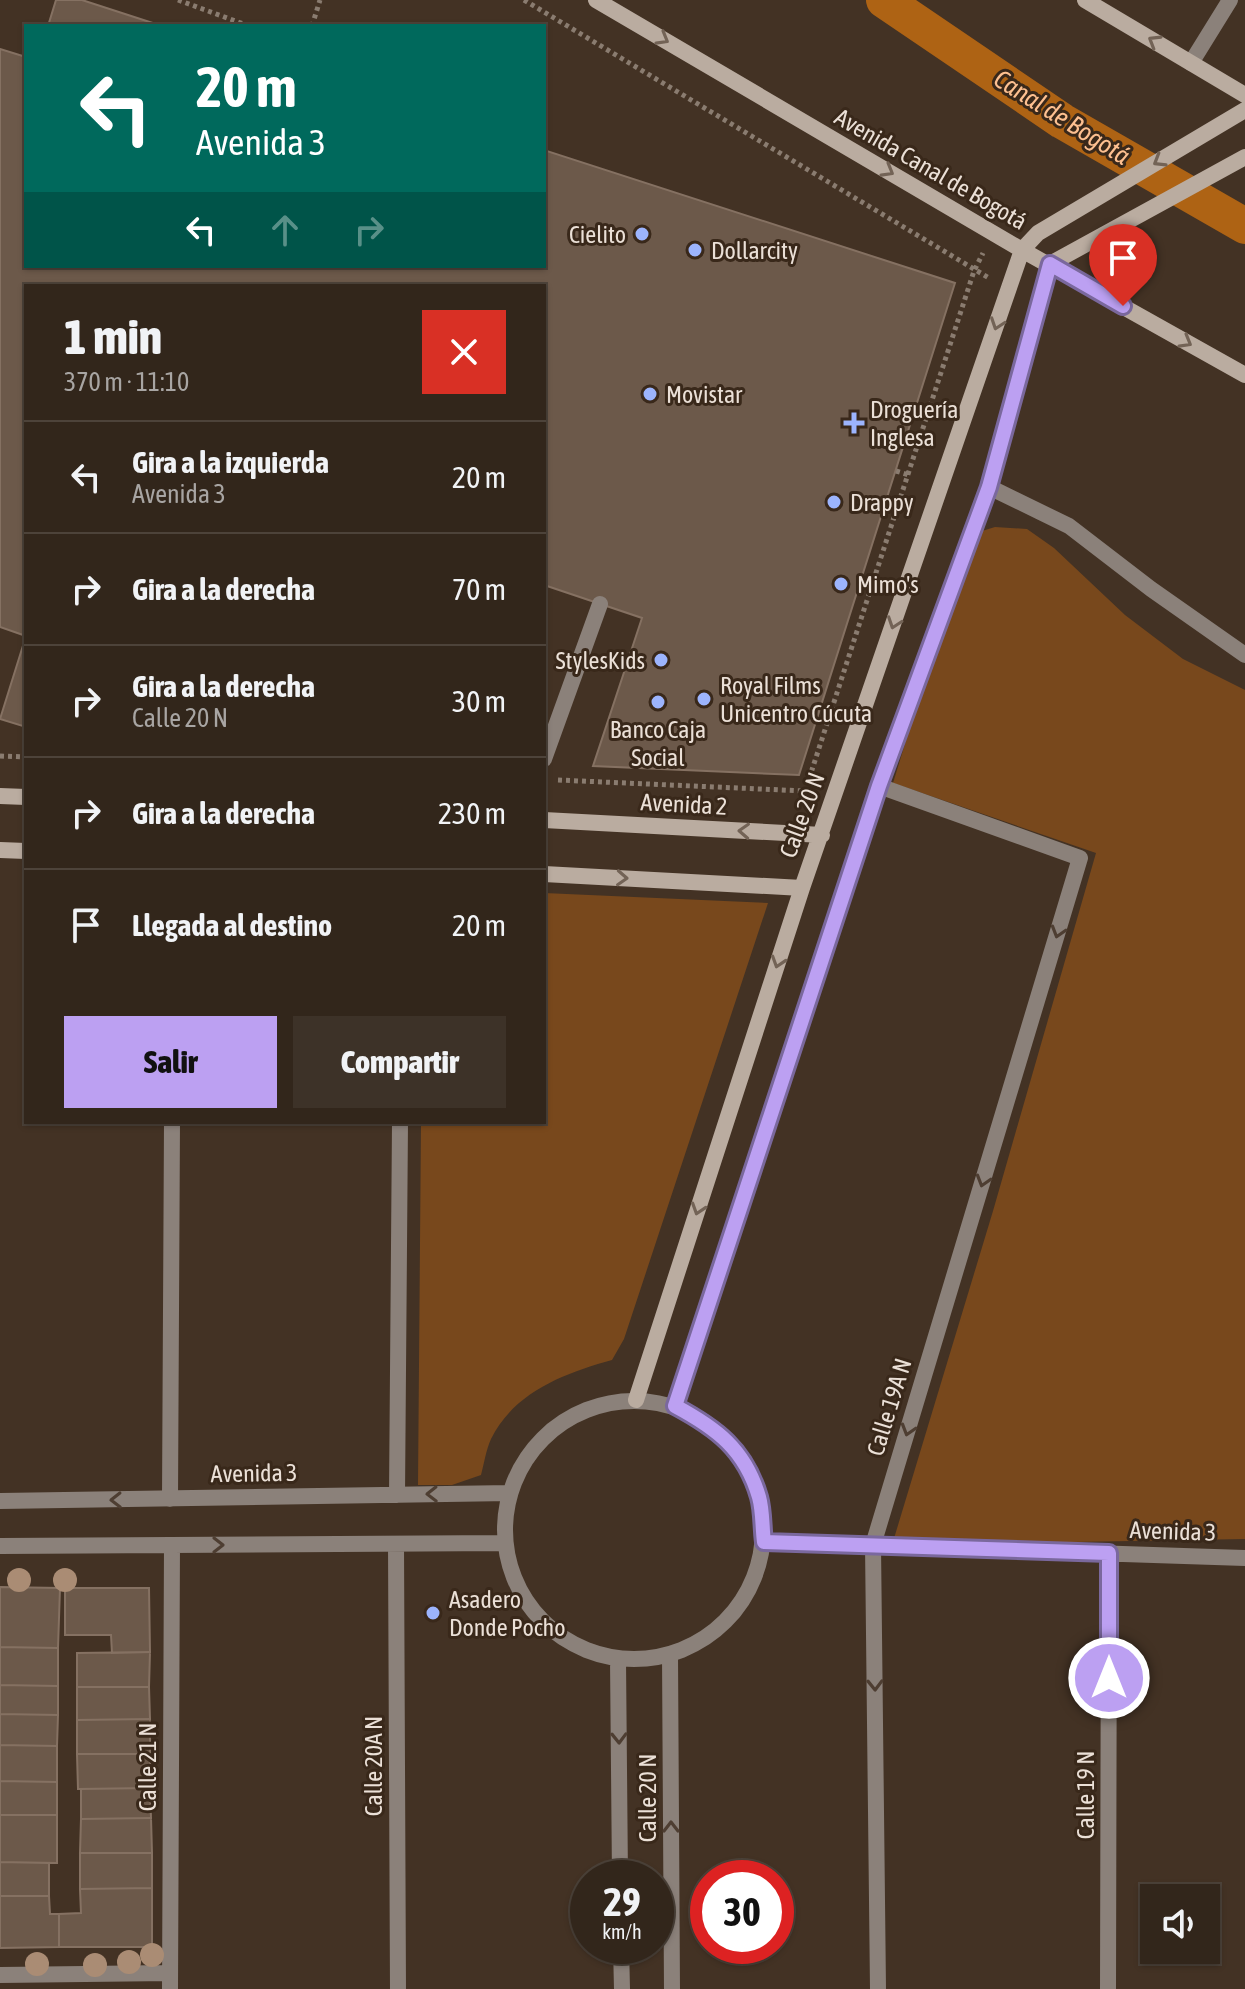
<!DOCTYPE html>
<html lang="es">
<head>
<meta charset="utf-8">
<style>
	body { margin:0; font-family:"Asap Condensed",sans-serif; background:#3d3228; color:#f1f3f6; height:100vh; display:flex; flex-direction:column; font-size:30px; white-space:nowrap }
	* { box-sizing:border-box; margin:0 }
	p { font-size:26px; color:#a8a5a3 }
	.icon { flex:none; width:44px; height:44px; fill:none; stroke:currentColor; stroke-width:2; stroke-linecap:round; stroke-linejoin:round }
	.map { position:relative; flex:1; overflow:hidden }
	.sheet { position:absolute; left:24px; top:284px; width:522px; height:840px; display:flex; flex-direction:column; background:#32261b; border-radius:0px; box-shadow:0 2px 6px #0004,0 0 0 2px #4d433a }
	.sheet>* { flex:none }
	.top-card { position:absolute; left:24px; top:24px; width:522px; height:244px; border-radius:0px; box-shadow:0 2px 6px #0004,0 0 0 2px #4d433a; background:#00695c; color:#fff; overflow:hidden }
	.fabs { position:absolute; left:1140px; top:1884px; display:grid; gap:16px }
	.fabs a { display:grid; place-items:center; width:80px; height:80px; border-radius:0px; background:#32261b; box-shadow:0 2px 6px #0004,0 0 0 2px #4d433a; font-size:40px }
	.speed { position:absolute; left:570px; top:1860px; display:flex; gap:16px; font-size:40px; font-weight:700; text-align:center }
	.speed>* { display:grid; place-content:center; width:104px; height:104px; border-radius:50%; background:#32261b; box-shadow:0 2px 6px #0004,0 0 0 2px #4d433a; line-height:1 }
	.speed small { font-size:20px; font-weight:400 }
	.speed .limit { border:12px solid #d22; background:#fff; color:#111 }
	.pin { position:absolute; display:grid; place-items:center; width:68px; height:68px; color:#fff; margin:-82px -34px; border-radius:50% 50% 50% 0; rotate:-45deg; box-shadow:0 0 8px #0007 }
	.pin .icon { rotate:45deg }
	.me { position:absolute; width:88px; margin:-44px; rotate:0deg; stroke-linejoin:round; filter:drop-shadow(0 0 6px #0008) }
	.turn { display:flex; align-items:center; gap:28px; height:168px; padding:0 40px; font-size:36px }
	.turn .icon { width:104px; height:104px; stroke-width:2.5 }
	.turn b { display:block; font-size:56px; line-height:68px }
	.lanes { display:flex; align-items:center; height:76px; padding:0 40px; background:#0003; justify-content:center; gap:40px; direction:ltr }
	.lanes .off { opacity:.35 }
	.round { display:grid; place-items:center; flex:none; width:84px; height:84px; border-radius:0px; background:#3d3228 }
	.overview { display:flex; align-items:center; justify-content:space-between; height:136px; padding:0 40px }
	h1 { font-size:48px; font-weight:800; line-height:60px }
	.cta { display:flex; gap:16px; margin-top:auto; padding:16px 40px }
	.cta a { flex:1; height:92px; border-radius:0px; background:#bca0f2; color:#111; font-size:32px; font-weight:800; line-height:92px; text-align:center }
	.cta a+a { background:#3d3228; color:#f1f3f6 }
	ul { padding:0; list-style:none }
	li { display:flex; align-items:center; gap:24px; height:112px; padding:0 40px; border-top:2px solid #4d433a }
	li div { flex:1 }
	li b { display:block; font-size:30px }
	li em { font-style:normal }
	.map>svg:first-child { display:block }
	.green { fill:#78481c }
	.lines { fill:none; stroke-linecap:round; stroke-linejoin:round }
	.canal { stroke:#ae6314; stroke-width:36 }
	.building { fill:#6c594a; stroke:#857162; stroke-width:2 }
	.path { stroke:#8a7c70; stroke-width:5; stroke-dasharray:4 4; stroke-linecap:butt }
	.lane { stroke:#8b817a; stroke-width:16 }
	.street { stroke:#8b817a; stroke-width:16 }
	.secondary { stroke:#baaca0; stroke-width:16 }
	.tree { fill:#aa8c74 }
	.oneway { stroke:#736356 }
	.oneway2 { stroke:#4e3e32 }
	.route-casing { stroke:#7a689d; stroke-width:20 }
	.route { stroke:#bca0f2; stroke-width:14 }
	.poi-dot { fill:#9cb4fd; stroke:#39281a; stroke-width:3 }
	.labels { text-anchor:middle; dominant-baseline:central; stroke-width:6; stroke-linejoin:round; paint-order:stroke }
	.street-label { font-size:24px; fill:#ebe0d7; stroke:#39281a }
	.poi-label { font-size:24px; fill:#ebe0d7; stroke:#39281a; text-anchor:start }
	.water-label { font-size:26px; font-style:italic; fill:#fec090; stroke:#39281a }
</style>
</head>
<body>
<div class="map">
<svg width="1245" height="1989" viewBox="0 0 1245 1989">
	<rect width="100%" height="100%" fill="#433224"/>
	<path class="green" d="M995,527l32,2 27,19 71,67 58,44 62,31v849l-353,6 101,-334 103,-358 -203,-70 76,-248z
		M544,893l224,10 -144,436 -12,21c-47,13 -98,32 -121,79 -5,11 -7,25 -10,36l-29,10h-34l3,-363h123z"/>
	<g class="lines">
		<path class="canal" d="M884,0l178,121 183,105"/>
	</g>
	<path class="building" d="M56,0h26l80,26h-114z
		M0,49l26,8v209h518v-116l411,133 -156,492 -206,-9 49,-148 -98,-33v-299h-518v350l-26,-9z
		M26,636v91l-26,-8z
		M0,1587l60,1 -2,60 -58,-1z
		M65,1588h84l1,64 -38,1 -1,-18h-46z
		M0,1647l58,1v38l-58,-1z
		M150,1652l-1,35h-72v-34z
		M0,1685l58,1v29l-58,-1z
		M77,1687h72l1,32 -73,1z
		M0,1714l58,1 -1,31 -57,-1z
		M150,1719v35h-73v-34z
		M0,1745l57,1v36l-57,-1z
		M77,1754h73v34l-72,1z
		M0,1781l57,1v33h-57z
		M150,1788l1,30 -70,1v-30z
		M0,1815h57v48l-57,-1z
		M151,1818l1,35h-72l1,-34z
		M80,1853h72v35l-72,1z
		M0,1862l49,1v33h-49z
		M152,1888v59h-93v-33l22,-1 -1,-24z
		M0,1896h49l1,18h9v33l-59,1z"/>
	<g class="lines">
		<path class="path" d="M178,0l71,26
			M524,0l465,278
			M312,26l8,-26
			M896,471l13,4
			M0,756l26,1
			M809,779l165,-508 9,-18
			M558,780l247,11"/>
		<path class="lane" d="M989,487l80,39 82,63 94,66
			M544,759l56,-155"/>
		<path class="street" d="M1191,63l39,-63
			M505 1530a129 129 0 1 1 258 0a129 129 0 1 1-258 0Z
			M397,1495l3,-373
			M170,1499l2,-377
			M0,1501l510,-8
			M764,1542l481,16
			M396,1544l2,445
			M0,1546l505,-3
			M670,1655l2,334
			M618,1660l2,218
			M621,1946l1,43
			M0,1975l170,-2
			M170,1989l2,-444
			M878,1989l-5,-444 207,-687 -201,-72
			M1108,1989l1,-436"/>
		<path class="secondary" d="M596,0l426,250 223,125
			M1085,0l160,95
			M0,796l26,1
			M544,820l278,15
			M0,850l26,1
			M544,874l258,14
			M636,1400l166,-512 220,-638 16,-17 207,-123
			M675,1406l204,-620 110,-299 61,-223 195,-107"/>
	</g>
	<g class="tree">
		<circle cx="19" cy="1580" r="12"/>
		<circle cx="65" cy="1580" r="12"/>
		<circle cx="152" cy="1955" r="12"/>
		<circle cx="129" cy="1962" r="12"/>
		<circle cx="37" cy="1964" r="12"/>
		<circle cx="95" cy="1965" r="12"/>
	</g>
	<defs><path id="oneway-chevron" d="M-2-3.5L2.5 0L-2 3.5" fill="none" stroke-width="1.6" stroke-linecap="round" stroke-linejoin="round" transform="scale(2)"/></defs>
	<g class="oneway">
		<use href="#oneway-chevron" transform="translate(663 39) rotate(30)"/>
		<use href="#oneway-chevron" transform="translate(1154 41) rotate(-149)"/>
		<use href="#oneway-chevron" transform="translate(1159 161) rotate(149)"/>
		<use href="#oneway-chevron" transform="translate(888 171) rotate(30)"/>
		<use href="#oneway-chevron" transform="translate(997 324) rotate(109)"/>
		<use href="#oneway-chevron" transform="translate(1186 342) rotate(30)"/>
		<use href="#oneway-chevron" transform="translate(894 623) rotate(109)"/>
		<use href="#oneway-chevron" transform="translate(744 831) rotate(-177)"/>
		<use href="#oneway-chevron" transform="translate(622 878) rotate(3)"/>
		<use href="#oneway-chevron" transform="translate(778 962) rotate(108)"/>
		<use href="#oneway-chevron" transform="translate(698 1209) rotate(108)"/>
	</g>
	<g class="oneway2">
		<use href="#oneway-chevron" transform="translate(1058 932) rotate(107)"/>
		<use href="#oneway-chevron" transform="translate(983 1181) rotate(107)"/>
		<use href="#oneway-chevron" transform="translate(908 1430) rotate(107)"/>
		<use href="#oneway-chevron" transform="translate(432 1494) rotate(179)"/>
		<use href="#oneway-chevron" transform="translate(116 1500) rotate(179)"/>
		<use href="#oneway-chevron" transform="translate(218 1545)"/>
		<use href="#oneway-chevron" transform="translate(875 1685) rotate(89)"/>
		<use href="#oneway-chevron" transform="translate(619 1738) rotate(89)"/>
		<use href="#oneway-chevron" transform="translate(671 1827) rotate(-90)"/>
	</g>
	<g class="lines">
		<defs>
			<path id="route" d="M1109,1678v-125l-345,-11c-2,-15 -1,-31 -5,-45 -14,-48 -43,-69 -84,-91l204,-620 110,-299 61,-223 73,42"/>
		</defs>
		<use href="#route" class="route-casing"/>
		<use href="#route" class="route"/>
	</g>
	<g class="poi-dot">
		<circle cx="642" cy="234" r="8"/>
		<circle cx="695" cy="250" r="8"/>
		<circle cx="650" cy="394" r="8"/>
		<path d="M850 411h8v8h8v8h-8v8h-8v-8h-8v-8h8z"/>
		<circle cx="834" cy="502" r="8"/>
		<circle cx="841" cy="584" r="8"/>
		<circle cx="661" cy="660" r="8"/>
		<circle cx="704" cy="699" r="8"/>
		<circle cx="658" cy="702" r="8"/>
		<circle cx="433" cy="1613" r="8"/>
	</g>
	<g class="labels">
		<g class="street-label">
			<text transform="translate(931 169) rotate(30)">Avenida Canal de Bogotá</text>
			<text transform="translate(684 804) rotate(3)">Avenida 2</text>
			<text transform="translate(802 815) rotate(-70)">Calle 20 N</text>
			<text transform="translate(889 1407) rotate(-73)">Calle 19A N</text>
			<text transform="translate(254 1473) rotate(-1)">Avenida 3</text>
			<text transform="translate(1173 1531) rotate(2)">Avenida 3</text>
			<text transform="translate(373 1766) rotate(-90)">Calle 20A N</text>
			<text transform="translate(147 1767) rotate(-90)">Calle 21 N</text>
			<text transform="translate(1085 1795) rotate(-90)">Calle 19 N</text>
			<text transform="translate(647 1798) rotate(-90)">Calle 20 N</text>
		</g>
		<g class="poi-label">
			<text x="626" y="234" text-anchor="end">Cielito</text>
			<text x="711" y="250">Dollarcity</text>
			<text x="666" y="394">Movistar</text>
			<text x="870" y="409">Droguería<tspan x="870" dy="28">Inglesa</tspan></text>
			<text x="850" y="502">Drappy</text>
			<text x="857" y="584">Mimo's</text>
			<text x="645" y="660" text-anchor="end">StylesKids</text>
			<text x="720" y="685">Royal Films<tspan x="720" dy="28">Unicentro Cúcuta</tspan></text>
			<text x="658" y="729" text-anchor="middle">Banco Caja<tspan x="658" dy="28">Social</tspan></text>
			<text x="449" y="1599">Asadero<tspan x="449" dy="28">Donde Pocho</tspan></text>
		</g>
		<g class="water-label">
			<text transform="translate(1062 117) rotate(32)">Canal de Bogotá</text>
		</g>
	</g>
</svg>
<div class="fabs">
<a><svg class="icon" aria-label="sound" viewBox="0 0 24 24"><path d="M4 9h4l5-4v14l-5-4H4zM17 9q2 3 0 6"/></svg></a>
</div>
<div class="speed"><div>29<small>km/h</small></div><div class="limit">30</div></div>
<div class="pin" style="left:1123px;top:306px;background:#d93025"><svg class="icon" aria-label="arrive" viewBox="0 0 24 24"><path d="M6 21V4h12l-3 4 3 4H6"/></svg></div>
<svg class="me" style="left:1109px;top:1678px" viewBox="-20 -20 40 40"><circle r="17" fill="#bca0f2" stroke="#fff" stroke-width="3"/><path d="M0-11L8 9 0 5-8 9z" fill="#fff"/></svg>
<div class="top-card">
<div class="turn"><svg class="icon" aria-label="left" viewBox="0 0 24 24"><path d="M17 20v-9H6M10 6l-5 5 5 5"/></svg><div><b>20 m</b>Avenida 3</div></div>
<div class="lanes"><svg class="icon" aria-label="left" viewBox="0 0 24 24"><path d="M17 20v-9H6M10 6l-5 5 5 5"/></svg><svg class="icon off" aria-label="ahead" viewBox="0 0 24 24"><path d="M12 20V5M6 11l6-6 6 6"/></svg><svg class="icon off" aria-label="right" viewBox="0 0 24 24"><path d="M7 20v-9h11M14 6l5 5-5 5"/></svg></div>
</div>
<section class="sheet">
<div class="overview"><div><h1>1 min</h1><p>370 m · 11:10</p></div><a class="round" style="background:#d93025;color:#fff"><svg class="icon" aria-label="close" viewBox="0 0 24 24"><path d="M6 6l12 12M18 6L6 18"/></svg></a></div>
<ul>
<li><svg class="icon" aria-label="left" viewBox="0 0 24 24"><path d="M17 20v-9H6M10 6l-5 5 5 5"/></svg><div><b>Gira a la izquierda</b><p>Avenida 3</p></div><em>20 m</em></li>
<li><svg class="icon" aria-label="right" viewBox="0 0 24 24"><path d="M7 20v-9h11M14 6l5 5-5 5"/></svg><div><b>Gira a la derecha</b></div><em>70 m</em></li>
<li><svg class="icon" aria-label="right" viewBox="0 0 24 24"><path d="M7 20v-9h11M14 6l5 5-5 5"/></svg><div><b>Gira a la derecha</b><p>Calle 20 N</p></div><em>30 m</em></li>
<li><svg class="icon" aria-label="right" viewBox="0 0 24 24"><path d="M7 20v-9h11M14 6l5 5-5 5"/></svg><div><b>Gira a la derecha</b></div><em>230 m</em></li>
<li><svg class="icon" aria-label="arrive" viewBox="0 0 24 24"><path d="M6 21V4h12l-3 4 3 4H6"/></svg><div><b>Llegada al destino</b></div><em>20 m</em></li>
</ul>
<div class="cta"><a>Salir</a><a>Compartir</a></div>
</section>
</div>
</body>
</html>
